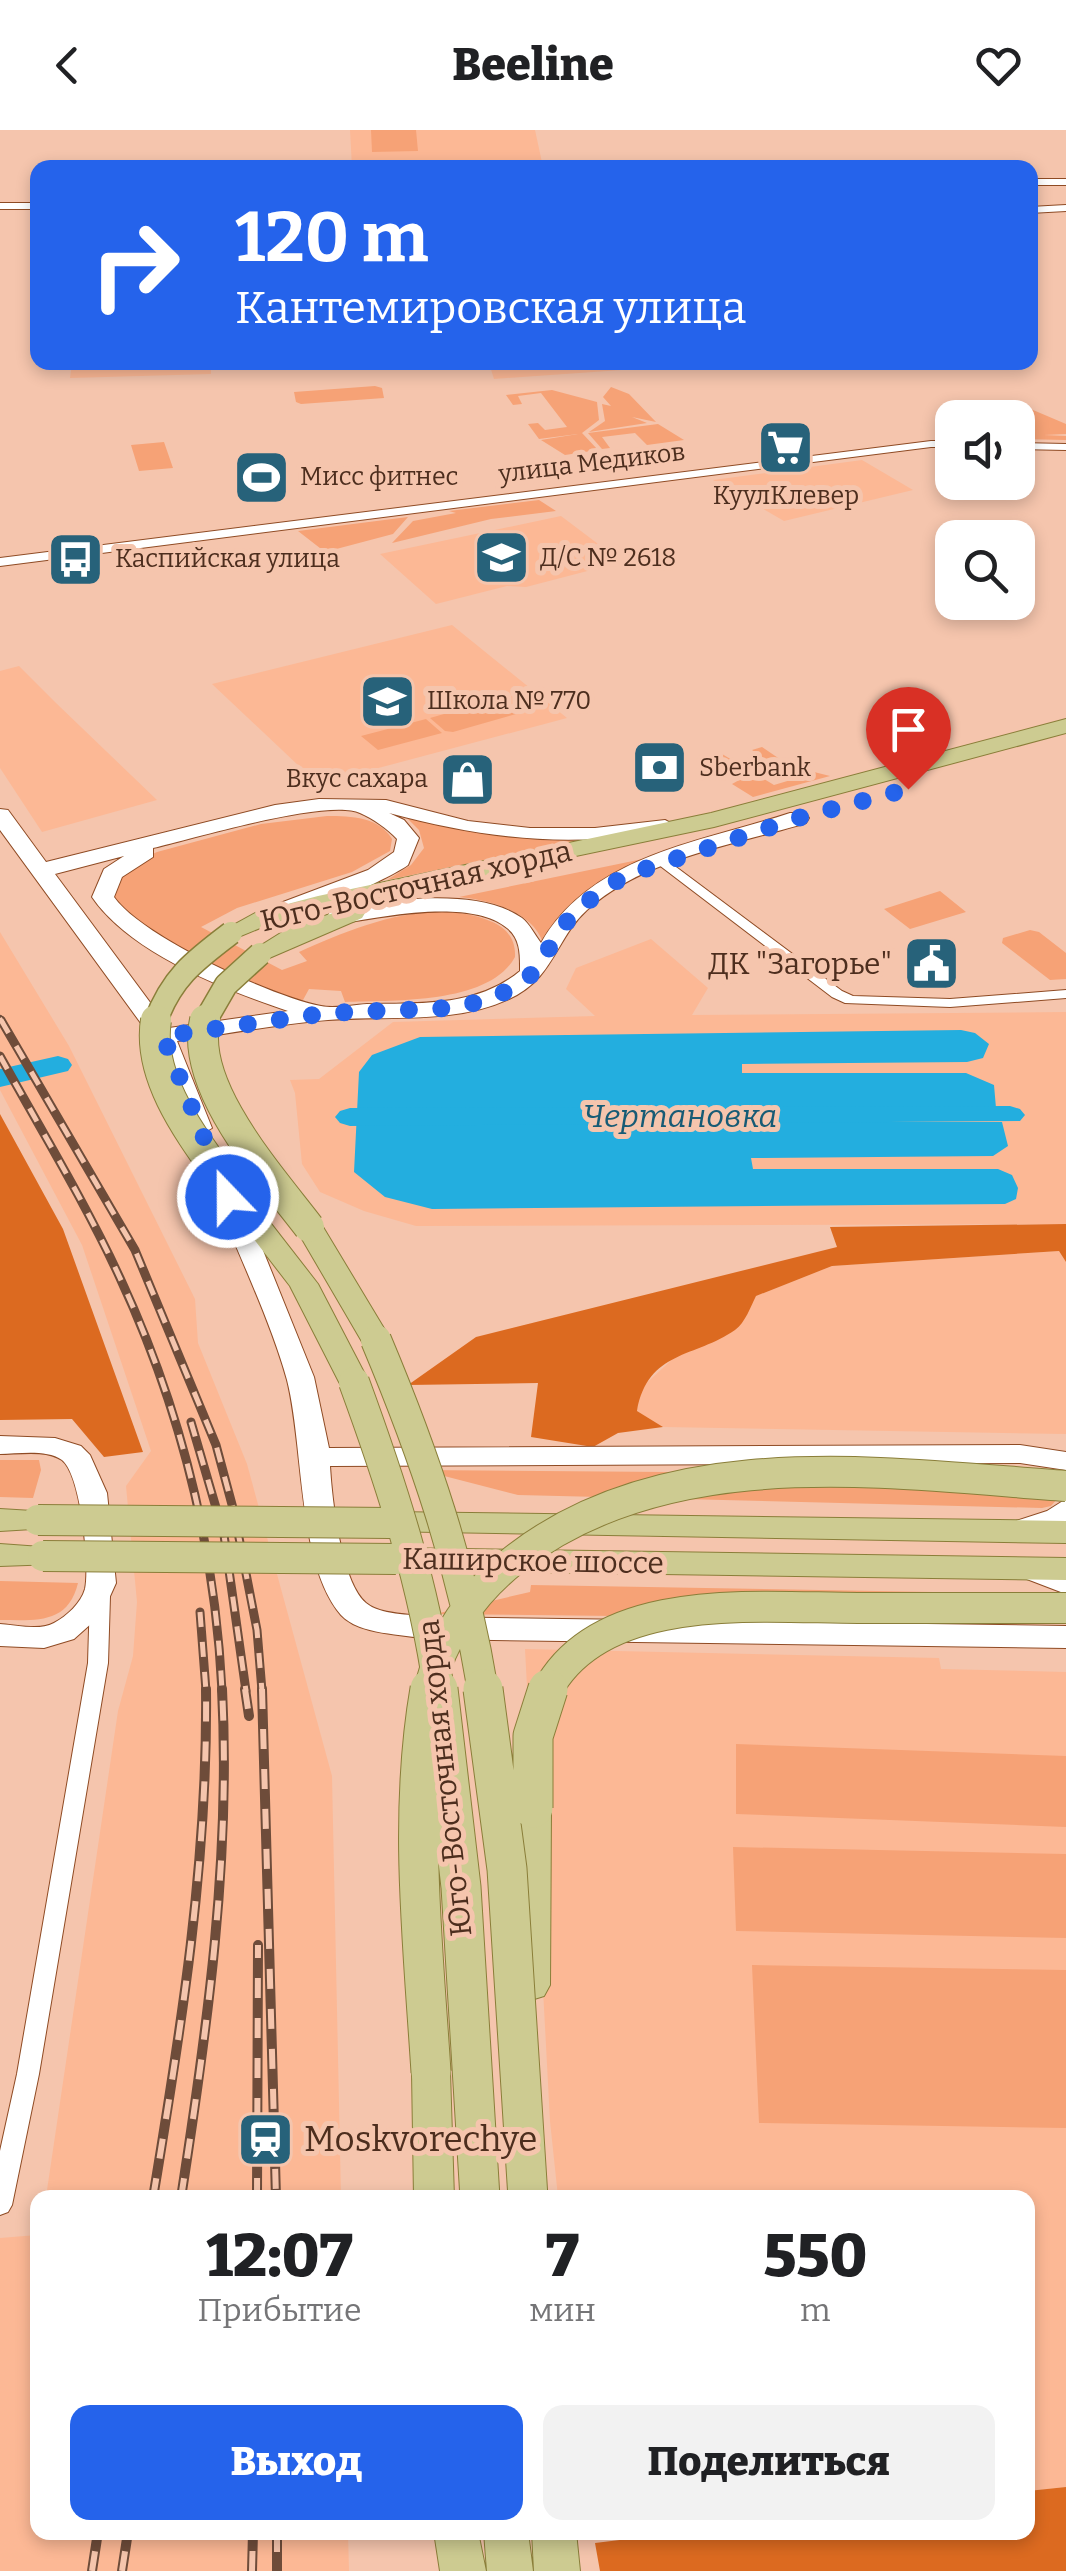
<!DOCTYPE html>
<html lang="ru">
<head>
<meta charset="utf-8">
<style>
	body { margin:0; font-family:Bitter,serif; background:#f2f2f2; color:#202124; height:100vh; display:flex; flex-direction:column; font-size:38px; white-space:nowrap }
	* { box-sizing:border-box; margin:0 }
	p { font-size:32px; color:#757577 }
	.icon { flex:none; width:55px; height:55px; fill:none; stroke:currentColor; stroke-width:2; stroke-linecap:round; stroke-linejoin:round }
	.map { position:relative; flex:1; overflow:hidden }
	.drawer { position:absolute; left:30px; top:2060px; width:1005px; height:350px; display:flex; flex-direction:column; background:#fff; border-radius:20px; box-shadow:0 5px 15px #0003 }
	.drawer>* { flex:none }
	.banner { position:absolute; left:30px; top:30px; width:1008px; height:210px; border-radius:20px; box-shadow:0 5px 15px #0003; background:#2563eb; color:#fff; overflow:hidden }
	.tools { position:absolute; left:935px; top:270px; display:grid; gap:20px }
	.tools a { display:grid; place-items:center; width:100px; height:100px; border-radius:20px; background:#fff; box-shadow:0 5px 15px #0003; font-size:50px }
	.pin { position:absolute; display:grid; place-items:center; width:85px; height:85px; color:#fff; margin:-102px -42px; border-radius:50% 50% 50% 0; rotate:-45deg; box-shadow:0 0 10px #0007 }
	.pin .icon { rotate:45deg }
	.me { position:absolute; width:110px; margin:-55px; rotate:338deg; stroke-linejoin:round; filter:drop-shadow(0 0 8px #0008) }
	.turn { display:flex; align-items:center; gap:35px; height:210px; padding:0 40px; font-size:45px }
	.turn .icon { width:130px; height:130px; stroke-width:2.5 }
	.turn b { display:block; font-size:70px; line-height:85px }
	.eta { display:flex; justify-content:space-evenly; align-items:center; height:170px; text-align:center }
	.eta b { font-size:60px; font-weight:800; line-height:70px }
	.cta { display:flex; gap:20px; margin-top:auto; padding:20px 40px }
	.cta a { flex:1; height:115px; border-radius:20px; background:#2563eb; color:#fff; font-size:40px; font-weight:800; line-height:115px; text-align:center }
	.cta a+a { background:#f2f2f2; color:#202124 }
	header { display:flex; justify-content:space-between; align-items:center; height:130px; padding:0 40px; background:#fff; font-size:45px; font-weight:800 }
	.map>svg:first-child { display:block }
	.built { fill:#fcb895 }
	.green { fill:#f6a276 }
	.forest { fill:#dc6a20 }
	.water { fill:#23aedf }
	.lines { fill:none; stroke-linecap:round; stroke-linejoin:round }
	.river { fill:#23aedf; fill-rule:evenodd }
	.minor-casing { stroke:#8f4b24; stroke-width:2 }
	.secondary-casing { stroke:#8f4b24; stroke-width:2 }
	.primary-casing { stroke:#8a7e39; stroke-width:2 }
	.minor { fill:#fff; fill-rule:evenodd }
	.secondary { fill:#fff; fill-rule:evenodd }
	.primary { fill:#cdcb91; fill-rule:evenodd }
	.rail-far2-casing { stroke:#6e4c3a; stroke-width:6 }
	.rail-far1-casing { stroke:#6e4c3a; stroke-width:9 }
	.rail-casing { stroke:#6e4c3a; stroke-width:10 }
	.rail-far2 { stroke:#f5c5ad; stroke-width:4; stroke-dasharray:11; stroke-linecap:butt }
	.rail-far1 { stroke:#f5c5ad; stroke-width:5; stroke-dasharray:15; stroke-linecap:butt }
	.rail { stroke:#f5c5ad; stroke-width:6; stroke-dasharray:20; stroke-linecap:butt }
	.primary-bridge-far2-casing { stroke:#8a7e39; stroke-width:25; stroke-linecap:butt }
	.primary-bridge-far1-casing { stroke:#8a7e39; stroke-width:32; stroke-linecap:butt }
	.primary-bridge-casing { stroke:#8a7e39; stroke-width:41; stroke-linecap:butt }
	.primary-bridge-far2 { stroke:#cdcb91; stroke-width:22 }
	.primary-bridge-far1 { stroke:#cdcb91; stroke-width:30 }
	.primary-bridge { stroke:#cdcb91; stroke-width:39 }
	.route { stroke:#2563eb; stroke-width:18; stroke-dasharray:0 32.4 }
	.labels { text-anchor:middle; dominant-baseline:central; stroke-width:10; stroke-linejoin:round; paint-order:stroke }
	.far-street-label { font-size:25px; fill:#4d2e1e; stroke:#f5c5ad }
	.far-poi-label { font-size:25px; fill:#4d2e1e; stroke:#f5c5ad; text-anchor:start }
	.street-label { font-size:30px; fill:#4d2e1e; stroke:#f5c5ad }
	.poi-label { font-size:30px; fill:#4d2e1e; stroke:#f5c5ad; text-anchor:end }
	.water-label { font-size:32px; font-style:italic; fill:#175b75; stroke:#f5c5ad }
	.near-poi-label { font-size:35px; fill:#4d2e1e; stroke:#f5c5ad; text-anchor:start }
</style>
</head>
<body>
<header><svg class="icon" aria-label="back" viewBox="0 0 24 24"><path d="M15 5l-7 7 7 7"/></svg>Beeline<svg class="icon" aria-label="heart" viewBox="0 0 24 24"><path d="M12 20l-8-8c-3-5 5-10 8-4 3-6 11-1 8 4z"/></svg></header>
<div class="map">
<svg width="1066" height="2441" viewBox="0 0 1066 2441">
	<rect width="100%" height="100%" fill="#f5c5ad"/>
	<path class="built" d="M350,0h185l8,37h-191z
		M647,232l3,6 -156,11 -5,-16z
		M72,233h139v11l-141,4z
		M862,330l51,30 -129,31 -71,-41z
		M561,386l61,46 -96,25 -19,-1 -71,18 -56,-50z
		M452,495l115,93 -249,66 -106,-100z
		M19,536l37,37 101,97 -115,32 -42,-64v-97z
		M0,802l69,114 126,253 3,44 49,121 85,312 9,421h-295l72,-486 15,-55 4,-54 -11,-116 25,-35 -69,-206 -82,-155z
		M651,809l57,49 -16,27 374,-3v212l-650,2 -52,-15 -44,-19 -18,-28 -7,-71 -5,-13 29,-1 74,-57 202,-6 -29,-27 10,-21z
		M1059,1121l7,11v172l-403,-7 -26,-16 4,-23 35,-32 62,-28 18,-32 76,-30z
		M525,1519l414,9 2,11 125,3v815l-38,4v-293l-470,-1 -8,-76z
		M37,2105l1,297 310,1 1,38h-349v-333z"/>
	<path class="green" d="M371,0h45l2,21 -46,1z
		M375,256l7,2 2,10 -83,6 -5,-2 -2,-10z
		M611,257l18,7 27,28 -24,-5 15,6 -58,9 16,-11 -3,-17 9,2 -8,-9z
		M552,260l45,12 2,18 -17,13 16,17 -33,5 -24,-15 37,-6 -39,5 -11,-15 10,-1 7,7 22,-3 -26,-34 -23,3 4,8 -9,1 -7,-10z
		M1014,272l52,22v10l-22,1 22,1v4l-48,-1 10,-4 -2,-3 -8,2v-16l-23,-1z
		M658,294l26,16 -37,5 -12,-12 -33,4 8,11 -8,1 -14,-16z
		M164,312l9,26 -34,3 -8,-26z
		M539,370l17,11 -65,8 -99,24 21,-22 43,-8 -7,-2z
		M408,387l-15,17 -68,18 -27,-21z
		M493,570l23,14 -63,18 -8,-1 -15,-13z
		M426,589l16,14 -64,17 -17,-14z
		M762,617l28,19 40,10 -77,21 -21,-13 9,-5 -31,-25 7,-3 57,34 20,-6 -42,-29z
		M327,686c25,0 52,1 65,23l-2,12 -38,21 -115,36 -36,19 81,43 25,-9 -8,-9c55,-25 131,-56 191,-31 16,6 26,18 25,36 -26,48 -123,43 -170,45l-4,-11 -32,-2 -6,11c-58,-6 -144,-61 -191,-97l-1,-18 33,-27 13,-6 104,-28z
		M406,687l93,19 79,5 -191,39 24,-15 13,-17 -5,-18z
		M667,724c-58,22 -89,35 -124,89 -10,-32 -54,-43 -84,-46z
		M940,761l26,21 -56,17 -26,-20z
		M1030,800l9,2 27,21v26l-16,1 -48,-37 1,-5z
		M0,1330h39l2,10 -8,28 -33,-1z
		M421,1340l611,5 26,23 -7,8 -9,2 -524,-13z
		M0,1451l78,2c-10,42 -43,37 -78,37z
		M531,1455l523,9 -12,27 -607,-7 95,-22z
		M736,1614l330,12v71l-330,-13z
		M733,1717l333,7v84l-330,-7z
		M752,1835l314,5v158l-307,-5z"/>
	<path class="forest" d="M0,984l63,115 80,223 -39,5 -32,-38 -72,1z
		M1066,1094v38l-7,-11 -227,15 -76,30c-5,10 -11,27 -21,34 -40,28 -87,20 -98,81l26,16 -45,6 -25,14 -62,-10 7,-54 -130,2 68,-48 361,-90 -7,-20z
		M1066,2357v84h-466l-5,-28 90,-11h343v-41z"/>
	<path class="water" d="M961,900l14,3 14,11 -6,14 -16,4 -225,2v9h224l28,12 2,23 -632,2 -1,12h639l6,24 -15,10 -242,2 2,11h245l14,6 6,13 -2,11 -11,5 -573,5 -47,-12 -31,-25 5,-100 13,-17 48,-18z"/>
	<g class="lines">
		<path class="river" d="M58,926l10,3 4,6 -4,6 -68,16v-18z
			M1010,976l10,3 5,6 -5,6 -670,5 -10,-3 -5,-6 5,-6 10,-3z"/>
		<defs>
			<path id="minor" d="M1030,49h36v6h-36z
				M0,73h38v6h-38z
				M1066,75v6l-36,2v-6z
				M931,311h21v6h-21l-931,119v-8z
				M1018,313l48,1v6l-48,-1z
				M664,728l178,133 11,5 97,3 116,-9v8l-116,9 -105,-4 -13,-6 -173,-132 -2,-3z
				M100,1459l7,2 3,5 -2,67 -69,411 -27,131 -4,7 -8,3v-64l17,-77 71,-411 2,-67 3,-5z"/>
			<path id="secondary" d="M319,669l67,1 82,21 62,7h65l70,-8 11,6c-11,10 -30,9 -45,10 -84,10 -160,-1 -242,-23l15,7 15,18 -11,27c-20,15 -119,58 -141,53l-3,-5 3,-5 101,-38 26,-18 3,-13c-9,-10 -25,-21 -37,-26 -32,-15 -168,26 -207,35v9l-31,20 -8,20c28,40 159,100 207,109 14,3 32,-1 46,-2 53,-1 110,3 153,-33 0,-15 1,-32 -13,-43 -37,-30 -125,-11 -169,-4l-8,-2 -3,-5 3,-5c50,-12 147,-26 192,6 7,5 13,17 19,25 50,-88 161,-101 249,-130h16l3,5 -3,5c-71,22 -162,35 -219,87 -32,29 -33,69 -78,89 -57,26 -120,16 -181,21 -50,4 -101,14 -151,21l35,87 -12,7 -9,-2 -40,-96 -151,-207v-21l8,1 38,52 229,-57zM124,726l-20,13 -12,28c38,56 133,93 196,114l-119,17 -114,-154z
				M222,1043l13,8 79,196 15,71 691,-3 46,7v18l-46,-7 -690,3c2,33 11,116 36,137 14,12 44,11 62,14l638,9v22l-638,-9c-25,-5 -69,-4 -87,-24 -44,-51 -37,-169 -54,-235 -17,-62 -54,-137 -78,-199z
				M0,1306l55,2 26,8 9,9 17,38 9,90 -14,31 -28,25 -30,9 -44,-2v-22c17,1 39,7 54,-1 13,-7 27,-20 31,-34 5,-23 -4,-114 -23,-129 -16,-11 -44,-6 -62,-6z
				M1066,1369v26l-49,16 -10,-3 -5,-7 5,-7 40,-13z
				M1030,1429l36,13v22l-47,-18 -4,-7 4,-7z"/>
			<path id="primary" d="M1066,589v14l-352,94 -385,81 -54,14 -44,18 -12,-7 38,-21 61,-16 393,-83z
				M353,776l9,2 3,5 -3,5 -102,44 -13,-8 40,-25z
				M231,1053l10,2 77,99 51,98 -4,7h-22l-4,-7 -49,-96 -73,-95z
				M309,1088l10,3 4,6 68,113 -4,7h-22l-4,-7 -66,-113 4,-6z
				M0,1379l49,3 5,8 -5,8 -49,3z
				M390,1382l676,9v22l-687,-12 -5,-8 5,-8z
				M0,1414l55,4 4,8 -4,8 -55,2z
				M396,1418l670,10v22l-670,-10 -12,-3 -4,-8 4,-8z
				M533,1665l13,4 5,9 -1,177 -6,11 -13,4 -13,-4 -6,-11 3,-177 5,-9z
				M431,1926l14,5 5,11 4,126h-40l-2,-126 5,-11z
				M434,2402h44l8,39h-46z
				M484,2402h44l5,39h-46z
				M532,2402h44l4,39h-46z"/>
		</defs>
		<use href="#minor" class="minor-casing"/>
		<use href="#secondary" class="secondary-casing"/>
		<use href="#primary" class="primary-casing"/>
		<use href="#minor" class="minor"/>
		<use href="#secondary" class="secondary"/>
		<use href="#primary" class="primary"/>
		<defs>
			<path id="rail-far2" d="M0,888l3,5"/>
			<path id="rail-far1" d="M1,890l134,230 81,195 18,67 23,118 5,61
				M0,926c41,74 85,146 120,222 61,131 95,269 102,413
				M191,1292l33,113 22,156
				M200,1482l6,79"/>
			<path id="rail" d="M245,1559l4,27
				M262,1559l14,509
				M153,2068c28,-169 55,-337 53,-509
				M181,2068c26,-168 50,-339 41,-509
				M257,2068l1,-253
				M277,2402v39
				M92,2441l6,-39
				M122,2441l6,-39
				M252,2441l1,-39"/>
		</defs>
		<use href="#rail-far2" class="rail-far2-casing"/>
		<use href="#rail-far1" class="rail-far1-casing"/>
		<use href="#rail" class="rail-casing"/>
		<use href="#rail-far2" class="rail-far2"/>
		<use href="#rail-far1" class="rail-far1"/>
		<use href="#rail" class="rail"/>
		<defs>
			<path id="primary-bridge-far2" d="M155,893c16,-45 39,-62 76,-90
				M204,893l22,-38 34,-31"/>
			<path id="primary-bridge-far1" d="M156,890c-10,62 42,123 75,171
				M205,890c-16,67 66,157 104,207
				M376,1210c48,114 87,228 107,351
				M354,1252c37,101 70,202 85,309
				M38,1390l352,3
				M43,1426l353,3
				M429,1561c12,-53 43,-98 85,-131 153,-120 371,-87 552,-74
				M547,1561c54,-102 215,-83 311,-83 69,0 139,0 208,0"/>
			<path id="primary-bridge" d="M430,1559c-22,127 -7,255 1,383
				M438,1559l23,198 19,311
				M483,1559l24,180 21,329
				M533,1678v-72l15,-47"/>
		</defs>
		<use href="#primary-bridge-far2" class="primary-bridge-far2-casing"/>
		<use href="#primary-bridge-far1" class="primary-bridge-far1-casing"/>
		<use href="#primary-bridge" class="primary-bridge-casing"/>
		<use href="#primary-bridge-far2" class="primary-bridge-far2"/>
		<use href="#primary-bridge-far1" class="primary-bridge-far1"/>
		<use href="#primary-bridge" class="primary-bridge"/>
	</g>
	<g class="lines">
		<path class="route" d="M228,1067l-65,-161 165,-23 122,-5 34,-7 30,-13 18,-14 42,-63 50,-35 174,-58 110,-29"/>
	</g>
	<defs>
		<symbol id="supermarket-square" viewBox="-11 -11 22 22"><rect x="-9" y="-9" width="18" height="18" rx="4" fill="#27627a" stroke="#f5c5ad"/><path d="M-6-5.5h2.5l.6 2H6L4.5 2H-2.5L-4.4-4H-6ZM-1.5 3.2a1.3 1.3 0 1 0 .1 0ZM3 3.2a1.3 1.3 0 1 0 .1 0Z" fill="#fff"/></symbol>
		<symbol id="stadium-square" viewBox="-11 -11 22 22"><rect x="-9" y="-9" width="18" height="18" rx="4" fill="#27627a" stroke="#f5c5ad"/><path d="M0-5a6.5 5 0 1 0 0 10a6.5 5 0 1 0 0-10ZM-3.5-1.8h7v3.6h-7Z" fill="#fff"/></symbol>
		<symbol id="school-square" viewBox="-11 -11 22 22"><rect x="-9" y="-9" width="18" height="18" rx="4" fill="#27627a" stroke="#f5c5ad"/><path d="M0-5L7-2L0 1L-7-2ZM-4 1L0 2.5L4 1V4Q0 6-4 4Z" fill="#fff"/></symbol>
		<symbol id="bus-square" viewBox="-11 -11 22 22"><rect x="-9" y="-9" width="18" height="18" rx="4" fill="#27627a" stroke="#f5c5ad"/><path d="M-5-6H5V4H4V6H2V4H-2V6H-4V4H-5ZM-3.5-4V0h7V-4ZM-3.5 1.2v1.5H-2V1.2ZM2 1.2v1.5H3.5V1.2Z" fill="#fff"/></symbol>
		<symbol id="bank-square" viewBox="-11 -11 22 22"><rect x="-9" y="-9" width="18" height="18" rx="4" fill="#27627a" stroke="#f5c5ad"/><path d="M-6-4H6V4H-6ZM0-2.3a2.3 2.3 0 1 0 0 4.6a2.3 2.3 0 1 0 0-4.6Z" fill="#fff"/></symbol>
		<symbol id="shop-square" viewBox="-11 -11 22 22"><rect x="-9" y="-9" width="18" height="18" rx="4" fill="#27627a" stroke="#f5c5ad"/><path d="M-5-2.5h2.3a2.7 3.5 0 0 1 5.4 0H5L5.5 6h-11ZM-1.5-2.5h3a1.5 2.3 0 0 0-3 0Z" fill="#fff"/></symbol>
		<symbol id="civic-square" viewBox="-11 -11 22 22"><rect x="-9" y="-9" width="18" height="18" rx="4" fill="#27627a" stroke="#f5c5ad"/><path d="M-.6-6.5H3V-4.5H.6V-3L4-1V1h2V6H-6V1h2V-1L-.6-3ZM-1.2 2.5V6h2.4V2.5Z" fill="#fff"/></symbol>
		<symbol id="station-square" viewBox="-11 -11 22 22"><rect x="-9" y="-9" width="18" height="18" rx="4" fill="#27627a" stroke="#f5c5ad"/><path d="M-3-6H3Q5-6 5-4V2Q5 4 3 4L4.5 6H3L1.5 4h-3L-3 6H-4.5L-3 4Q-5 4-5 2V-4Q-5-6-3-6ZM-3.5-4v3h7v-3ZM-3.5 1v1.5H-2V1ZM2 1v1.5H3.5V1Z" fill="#fff"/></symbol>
	</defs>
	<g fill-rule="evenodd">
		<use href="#supermarket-square" x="754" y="286" width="63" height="63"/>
		<use href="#stadium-square" x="230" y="316" width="63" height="63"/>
		<use href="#school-square" x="470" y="396" width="63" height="63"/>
		<use href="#bus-square" x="44" y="398" width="63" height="63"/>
		<use href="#school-square" x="356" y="540" width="63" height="63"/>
		<use href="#bank-square" x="628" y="606" width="63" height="63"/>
		<use href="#shop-square" x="436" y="618" width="63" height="63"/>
		<use href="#civic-square" x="900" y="802" width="63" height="63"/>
		<use href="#station-square" x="234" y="1978" width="63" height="63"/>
	</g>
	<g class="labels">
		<g class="far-street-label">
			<text transform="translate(592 333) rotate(-7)">улица Медиков</text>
		</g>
		<g class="far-poi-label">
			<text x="300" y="347">Мисс фитнес</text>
			<text x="786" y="366" text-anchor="middle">КуулКлевер</text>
			<text x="540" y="428">Д/C № 2618</text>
			<text x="115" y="429">Каспийская улица</text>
			<text x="427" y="571">Школа № 770</text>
			<text x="699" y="638">Sberbank</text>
			<text x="428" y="649" text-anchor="end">Вкус сахара</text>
		</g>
		<g class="street-label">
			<text transform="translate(416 756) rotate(-13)">Юго-Восточная хорда</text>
			<text transform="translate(533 1431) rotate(1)">Каширское шоссе</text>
			<text transform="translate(445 1648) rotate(-96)">Юго-Восточная хорда</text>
		</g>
		<g class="poi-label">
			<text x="892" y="834">ДК "Загорье"</text>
		</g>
		<g class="water-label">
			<text x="680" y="986">Чертановка</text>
		</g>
		<g class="near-poi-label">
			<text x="304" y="2009">Moskvorechye</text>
		</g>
	</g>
</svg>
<div class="tools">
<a><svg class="icon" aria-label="sound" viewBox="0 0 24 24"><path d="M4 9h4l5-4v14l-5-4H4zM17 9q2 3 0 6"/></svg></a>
<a><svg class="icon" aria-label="search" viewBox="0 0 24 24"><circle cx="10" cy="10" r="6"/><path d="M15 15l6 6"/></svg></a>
</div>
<div class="pin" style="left:908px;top:659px;background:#d93025"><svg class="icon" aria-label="arrive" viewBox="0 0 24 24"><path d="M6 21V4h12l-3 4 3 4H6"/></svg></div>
<svg class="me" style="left:228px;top:1067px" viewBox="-20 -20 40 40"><circle r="17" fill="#2563eb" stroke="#fff" stroke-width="3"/><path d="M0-11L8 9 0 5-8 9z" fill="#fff"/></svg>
<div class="banner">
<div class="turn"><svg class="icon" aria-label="right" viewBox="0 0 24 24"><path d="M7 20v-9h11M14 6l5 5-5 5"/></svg><div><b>120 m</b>Кантемировская улица</div></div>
</div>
<section class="drawer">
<div class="eta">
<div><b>12:07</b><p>Прибытие</p></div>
<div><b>7</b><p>мин</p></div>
<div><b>550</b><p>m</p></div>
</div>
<div class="cta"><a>Выход</a><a>Поделиться</a></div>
</section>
</div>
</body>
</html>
